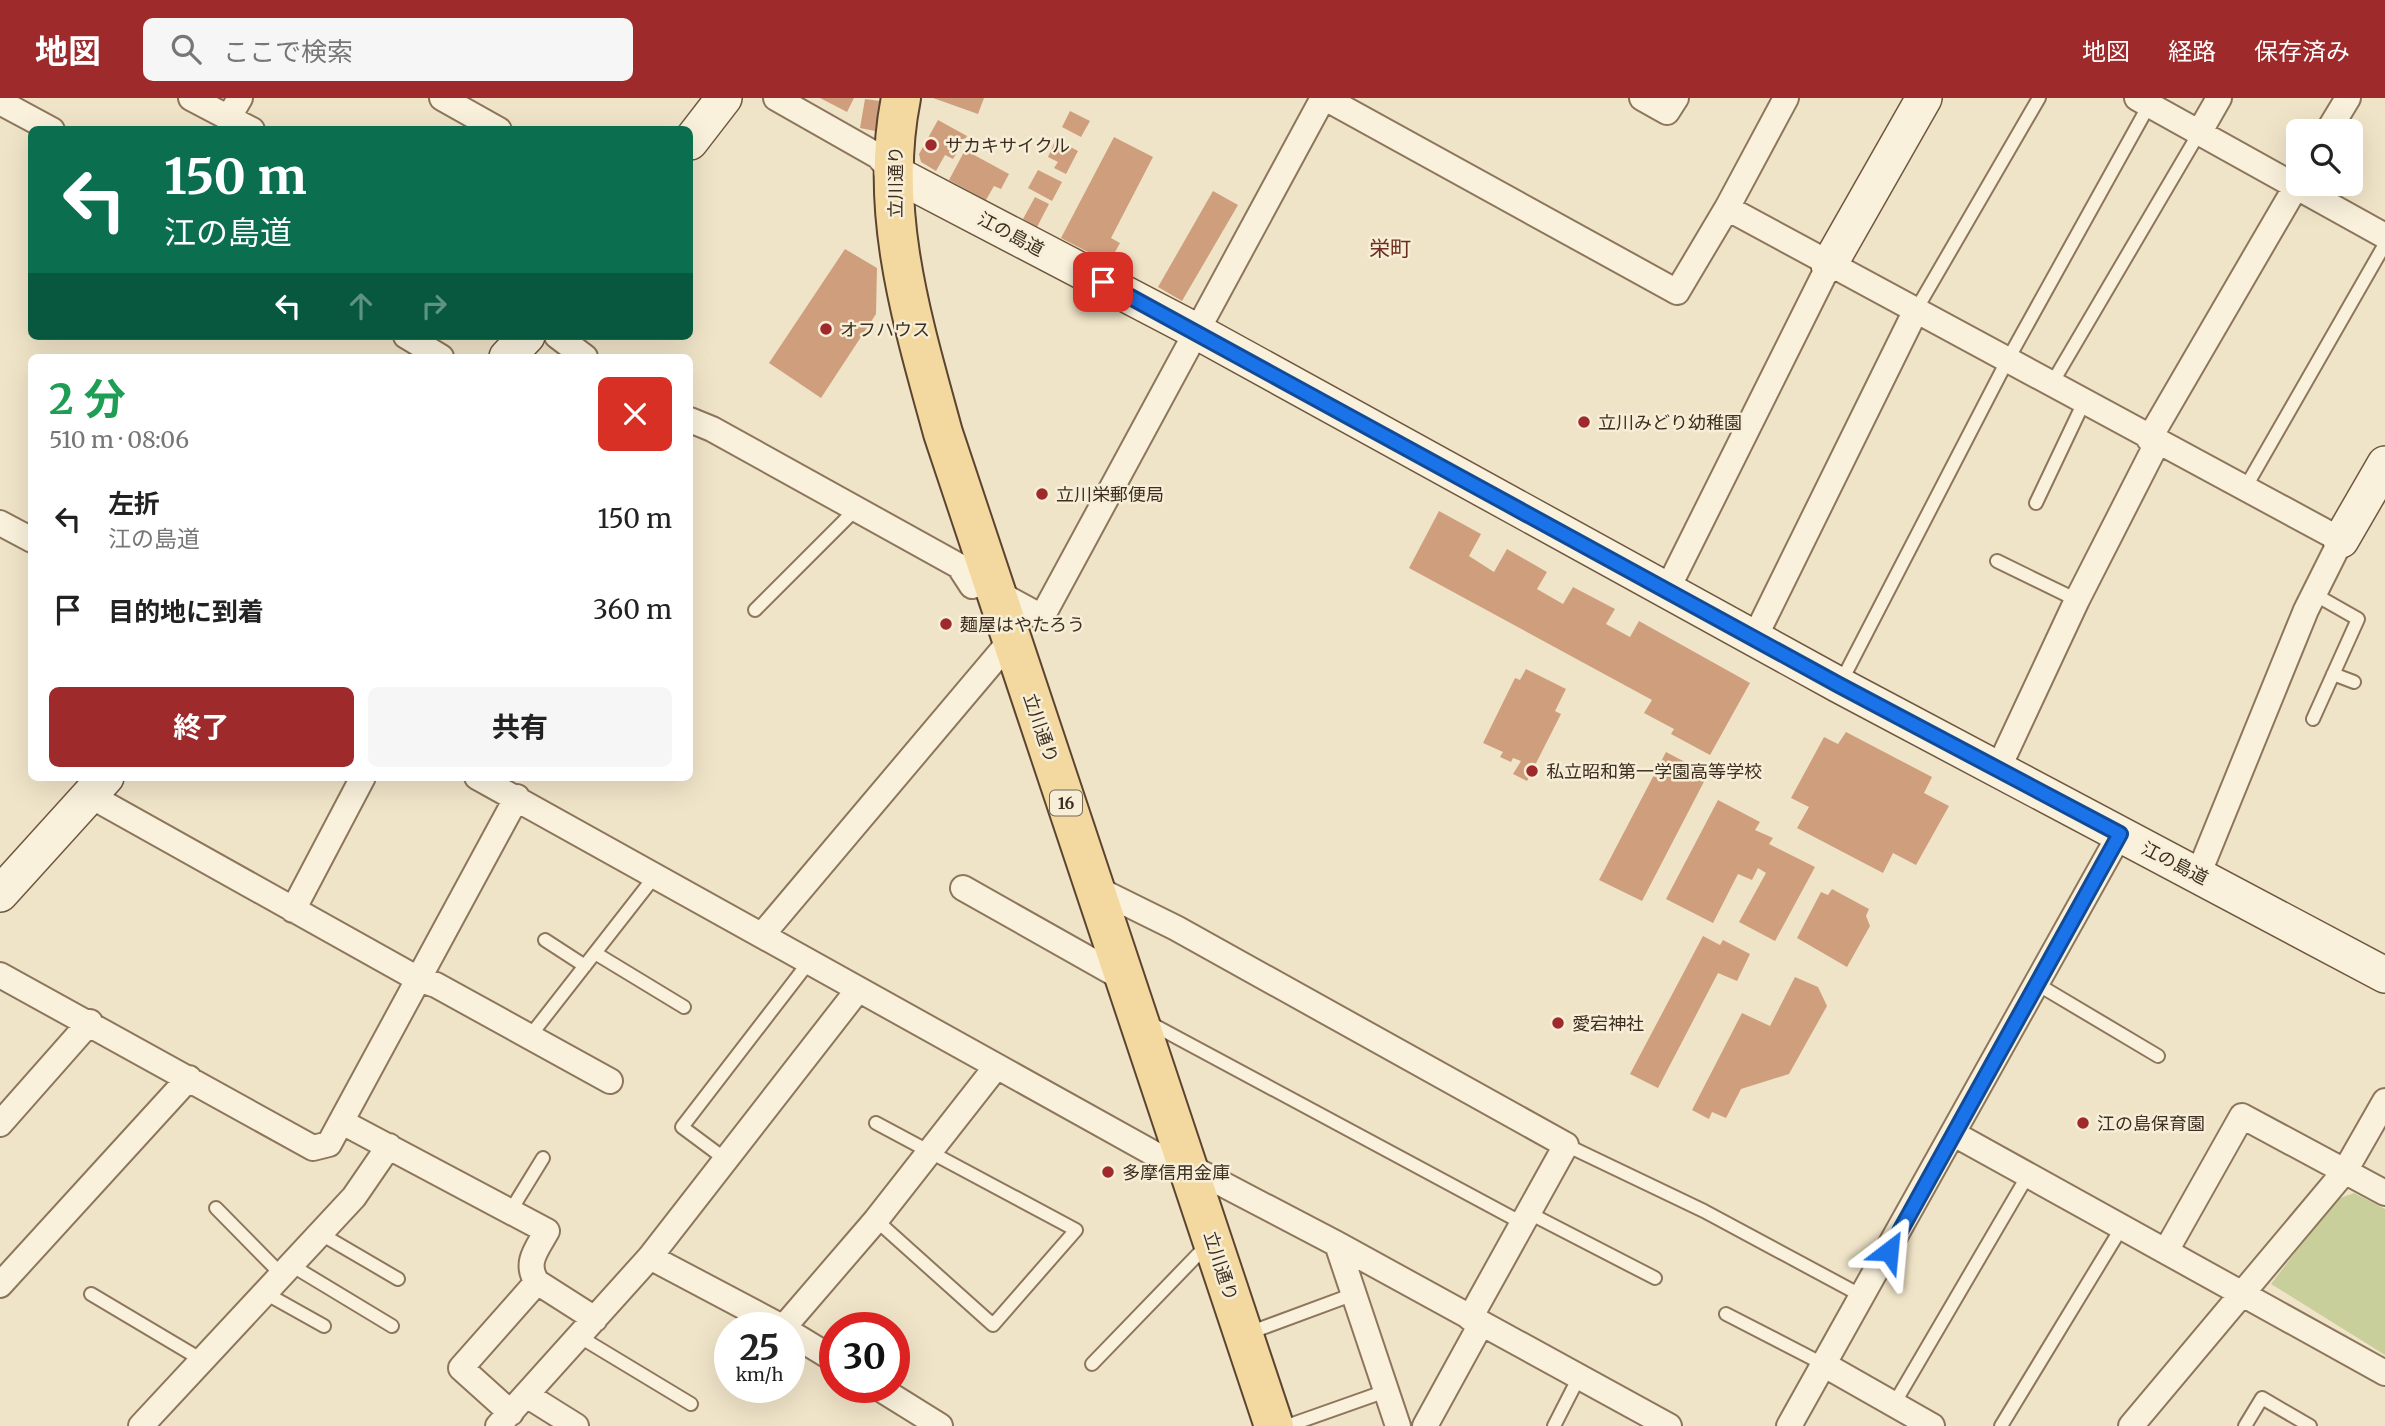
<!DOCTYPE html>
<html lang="ja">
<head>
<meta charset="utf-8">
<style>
	body { margin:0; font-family:Merriweather,"Noto Sans JP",serif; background:#f6f6f6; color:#222; height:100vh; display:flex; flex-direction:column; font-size:26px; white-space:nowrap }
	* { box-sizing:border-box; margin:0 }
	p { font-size:23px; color:#767676 }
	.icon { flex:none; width:38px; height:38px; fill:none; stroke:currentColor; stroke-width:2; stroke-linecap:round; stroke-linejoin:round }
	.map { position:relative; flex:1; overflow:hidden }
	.sheet { position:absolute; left:28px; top:256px; width:665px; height:427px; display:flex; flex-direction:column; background:#fff; border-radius:10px; box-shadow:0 7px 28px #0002 }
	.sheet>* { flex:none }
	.hud { position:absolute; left:28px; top:28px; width:665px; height:214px; border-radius:10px; box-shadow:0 7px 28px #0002; background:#0b6e4f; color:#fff; overflow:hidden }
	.tools { position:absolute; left:2286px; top:21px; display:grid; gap:14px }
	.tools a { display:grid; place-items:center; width:77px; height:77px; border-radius:10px; background:#fff; box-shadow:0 7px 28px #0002; font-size:35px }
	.speed { position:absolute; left:714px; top:1214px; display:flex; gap:14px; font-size:35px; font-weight:700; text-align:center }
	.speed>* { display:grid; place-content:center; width:91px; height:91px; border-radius:50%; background:#fff; box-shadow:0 7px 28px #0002; line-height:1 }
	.speed small { font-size:18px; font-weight:400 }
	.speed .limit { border:10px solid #d22; background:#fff; color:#111 }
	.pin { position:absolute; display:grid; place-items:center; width:60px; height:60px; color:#fff; margin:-30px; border-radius:14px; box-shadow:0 4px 10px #0006 }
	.me { position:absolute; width:77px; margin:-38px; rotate:29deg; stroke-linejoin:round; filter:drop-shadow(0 0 5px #0008) }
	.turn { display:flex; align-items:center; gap:24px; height:147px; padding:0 21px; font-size:32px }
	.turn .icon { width:91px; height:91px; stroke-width:2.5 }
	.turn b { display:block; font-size:49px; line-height:60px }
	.lanes { display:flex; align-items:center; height:66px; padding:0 21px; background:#0003; justify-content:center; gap:35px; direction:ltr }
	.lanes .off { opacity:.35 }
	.round { display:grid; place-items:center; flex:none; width:74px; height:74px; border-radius:10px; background:#f6f6f6 }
	.overview { display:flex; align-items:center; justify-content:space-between; height:119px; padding:0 21px }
	h1 { font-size:42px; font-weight:700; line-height:52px; color:#1e9e55 }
	.cta { display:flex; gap:14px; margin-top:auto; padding:14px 21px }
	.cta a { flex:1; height:80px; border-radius:10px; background:#9e2a2b; color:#fff; font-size:28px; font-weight:700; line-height:80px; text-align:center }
	.cta a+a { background:#f6f6f6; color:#222 }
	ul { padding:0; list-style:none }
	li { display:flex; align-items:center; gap:21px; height:91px; padding:0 21px }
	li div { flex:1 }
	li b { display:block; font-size:26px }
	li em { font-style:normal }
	header { display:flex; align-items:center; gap:42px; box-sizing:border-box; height:98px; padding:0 35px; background:#9e2a2b; color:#fff }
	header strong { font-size:33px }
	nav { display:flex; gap:38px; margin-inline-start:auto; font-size:24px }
	.search { width:490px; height:63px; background:#f6f6f6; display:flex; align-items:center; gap:18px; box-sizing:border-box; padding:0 24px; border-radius:10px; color:#767676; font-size:26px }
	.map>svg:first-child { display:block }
	.green { fill:#c9cf9b }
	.building { fill:#cf9f7d }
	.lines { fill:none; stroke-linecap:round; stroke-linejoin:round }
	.lane-casing { stroke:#8d765c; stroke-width:16 }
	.street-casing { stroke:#8d765c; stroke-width:28 }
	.secondary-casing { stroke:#6f573f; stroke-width:38 }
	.primary-casing { stroke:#5b4430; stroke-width:42 }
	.lane { stroke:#faf1dc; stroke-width:12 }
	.street { stroke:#faf1dc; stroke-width:24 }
	.secondary { stroke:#faf1dc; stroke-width:35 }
	.primary { stroke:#f3d9a0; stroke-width:38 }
	.route-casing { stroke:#114b97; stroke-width:18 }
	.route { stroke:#1a73e8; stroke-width:12 }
	.poi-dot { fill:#9e2a2b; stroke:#f7eed8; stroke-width:2.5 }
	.labels { text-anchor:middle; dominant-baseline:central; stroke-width:5; stroke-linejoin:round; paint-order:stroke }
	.shield { fill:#f7eed8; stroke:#756857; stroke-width:2 }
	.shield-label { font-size:16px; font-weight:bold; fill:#3d2e20 }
	.poi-label { font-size:18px; fill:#3d2e20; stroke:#f7eed8; text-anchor:start }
	.street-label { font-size:18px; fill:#3d2e20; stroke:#f7eed8 }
	.quarter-label { font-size:21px; fill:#6b2e1e; stroke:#f7eed8 }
</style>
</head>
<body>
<header>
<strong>地図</strong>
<div class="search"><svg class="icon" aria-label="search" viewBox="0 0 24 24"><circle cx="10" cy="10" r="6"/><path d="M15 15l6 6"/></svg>ここで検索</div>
<nav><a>地図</a><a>経路</a><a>保存済み</a></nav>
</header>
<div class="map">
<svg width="2385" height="1328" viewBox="0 0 2385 1328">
	<rect width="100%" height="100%" fill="#f0e4c8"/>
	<path class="green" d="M2354,1095l31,16v146l-114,-71 64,-84z"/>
	<path class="building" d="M820,0h34l-7,14z
		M933,0h51l-6,16z
		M865,1l15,2 -5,30 -15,-3z
		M1070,13l20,10 -9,16 -19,-10z
		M938,22l29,16 -14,23 -8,-4 -9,16 -15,-9 -2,-8z
		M1114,39l39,20 -42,81 9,5 -11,20 -48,-25z
		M1056,41l22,12 -12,23 -12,-6 4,-6 -10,-5z
		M965,52l44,24 -8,15 -7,-3 -8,14 -37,-20z
		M1038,72l24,12 -10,19 -24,-13z
		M1213,93l25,14 -56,96 -24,-14z
		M1035,99l14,7 -12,23 -14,-8z
		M845,151l32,19 -1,46 -55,84 -52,-35z
		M1439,413l42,23 -12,22 25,16 13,-23 40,23 -10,17 26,15 10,-17 42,22 -9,15 24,13 9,-16 111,62 -40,72 -39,-21 3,-5 -30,-16 8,-13 -243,-132z
		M1526,571l40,20 -11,22 6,3 -34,67 -14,-7 8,-13 -8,-3 -2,4 -11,-5 3,-5 -20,-9 32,-65 5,2z
		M1846,634l86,45 -8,16 25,13 -33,59 -23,-12 -10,20 -86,-45 12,-21 -18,-9 33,-61 14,7z
		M1666,654l42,22 -66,127 -43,-21z
		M1718,702l42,22 -5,8 18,8 -4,6 46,23 -40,74 -36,-19 27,-49 -8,-5 -6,12 -14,-6 -25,49 -47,-24z
		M1832,791l37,20 -3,7 4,10 -23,41 -50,-29 24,-46 7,3z
		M1703,838l17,9 3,-5 27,14 -13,27 -19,-8 -60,115 -28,-14z
		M1795,879l23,10 9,19 -38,68 -48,15 -15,29 -14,-6 -3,7 -17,-9 50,-97 28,13z"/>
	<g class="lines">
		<defs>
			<path id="lane" d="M1916,212l123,-212
				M2051,287l148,-252
				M2244,392l141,-246
				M2036,405l47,-99
				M1997,463l80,39
				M755,512l100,-100
				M2333,576l21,8
				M1841,584l166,-321 142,-256
				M2313,621l45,-100 -44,-25
				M545,842l40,26
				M595,855l89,54
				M2037,886l121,72
				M1148,924l376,202
				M530,938l125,-160
				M876,1025l200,107 -83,95 -117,-105
				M1566,1047l138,66 160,86
				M725,1061l-43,-32 127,-165
				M216,1110l66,67
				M511,1112l32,-52
				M1529,1115l126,65
				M321,1136l77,45
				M291,1167l101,61
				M265,1195l59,33
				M91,1196l111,66
				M1726,1216l97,50
				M1246,1236l108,-40
				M580,1239l111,67
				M1092,1266l117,-121
				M1894,1306l134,-229
				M1287,1328l99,-35
				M1554,1328l25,-49
				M2001,1328l121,-199
				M2245,1328l17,-28 48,28"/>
			<path id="street" d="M191,0l61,32
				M442,0l57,32
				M776,0l102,58 14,16
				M1325,0l352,194 50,-84
				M1642,0l25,14 9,-14
				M1786,0l-59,110 614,332 -35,70 -108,265
				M2137,0l248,138
				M0,4l52,28
				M229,19l11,-19
				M2328,33l20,-33
				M2199,35l20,-35
				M406,238l35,21
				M557,238l28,21
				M690,322l22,9 247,137 13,20 20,-6
				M2149,341l149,-256
				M0,425l32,17
				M996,494l46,25 281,-519
				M1666,494l163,-327
				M1754,541l162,-329
				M1998,671l79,-169 80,-157
				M477,679l683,380 30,10 147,77 332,182
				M89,697l329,184 18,6 174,96
				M963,790l163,92
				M1095,790l81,40 390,217 -96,173
				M293,812l70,-133
				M762,837l249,-295
				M0,877l313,173 16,-4 188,-347
				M342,1024l205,109c-10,18 -23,32 -10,51l58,37
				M0,1026l90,-102
				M1954,1036l431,239
				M1337,1146l61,182
				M2166,1153l76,-135 143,77
				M650,1159l134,71
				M0,1187l189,-207
				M783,1230l93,-108 120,-153
				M789,1234l46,28
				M1823,1266l109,62
				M879,1290l61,38
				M528,1298l48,30
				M511,1315l-50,-45 76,-86
				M141,1328l213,-229 35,-51
				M498,1328l152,-169 207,-266
				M1425,1328l56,-102
				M1789,1328l331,-592
				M2131,1328l214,-255 40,-70"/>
			<path id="secondary" d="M690,44l34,-44
				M892,74l304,159 643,354 546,290
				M1829,167l95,-167
				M507,259l20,-21
				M2341,442l44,-76
				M0,796l106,-117"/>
			<path id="primary" d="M901,0c-23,114 12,225 42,335l331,993"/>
		</defs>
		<use href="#lane" class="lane-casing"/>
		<use href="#street" class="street-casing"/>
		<use href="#secondary" class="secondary-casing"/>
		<use href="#primary" class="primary-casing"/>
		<use href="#lane" class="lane"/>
		<use href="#street" class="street"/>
		<use href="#secondary" class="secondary"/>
		<use href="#primary" class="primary"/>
	</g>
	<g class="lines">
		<defs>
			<path id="route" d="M1103,184l736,403 281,149 -231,417"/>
		</defs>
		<use href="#route" class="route-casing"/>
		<use href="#route" class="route"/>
	</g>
	<g class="poi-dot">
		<circle cx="931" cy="47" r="7"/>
		<circle cx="826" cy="231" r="7"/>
		<circle cx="1584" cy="324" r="7"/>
		<circle cx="1042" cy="396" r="7"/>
		<circle cx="946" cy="526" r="7"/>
		<circle cx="1532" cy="673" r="7"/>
		<circle cx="1558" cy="925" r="7"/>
		<circle cx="2083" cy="1025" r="7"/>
		<circle cx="1108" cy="1074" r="7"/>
	</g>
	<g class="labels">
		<rect class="shield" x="1050" y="692.5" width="32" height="25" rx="5"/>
		<g class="shield-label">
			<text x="1066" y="705">16</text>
		</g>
		<g class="poi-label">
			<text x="945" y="47">サカキサイクル</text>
			<text x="840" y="231">オフハウス</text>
			<text x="1598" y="324">立川みどり幼稚園</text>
			<text x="1056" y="396">立川栄郵便局</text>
			<text x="960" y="526">麺屋はやたろう</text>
			<text x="1546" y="673">私立昭和第一学園高等学校</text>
			<text x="1572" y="925">愛宕神社</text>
			<text x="2097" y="1025">江の島保育園</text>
			<text x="1122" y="1074">多摩信用金庫</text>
		</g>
		<g class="street-label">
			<text transform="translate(895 84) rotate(-90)">立川通り</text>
			<text transform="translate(1011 136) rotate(28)">江の島道</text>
			<text transform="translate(1041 630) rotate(71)">立川通り</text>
			<text transform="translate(2175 765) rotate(27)">江の島道</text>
			<text transform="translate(1221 1168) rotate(72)">立川通り</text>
		</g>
		<g class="quarter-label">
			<text x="1390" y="150">栄町</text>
		</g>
	</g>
</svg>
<div class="tools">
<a><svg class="icon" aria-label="search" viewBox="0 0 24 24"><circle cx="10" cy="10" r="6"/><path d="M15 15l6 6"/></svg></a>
</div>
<div class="speed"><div>25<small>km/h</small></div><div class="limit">30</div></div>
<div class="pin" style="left:1103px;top:184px;background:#d93025"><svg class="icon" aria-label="arrive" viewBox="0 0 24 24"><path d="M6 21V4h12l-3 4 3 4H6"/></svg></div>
<svg class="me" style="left:1889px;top:1153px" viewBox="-20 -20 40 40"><path d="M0-17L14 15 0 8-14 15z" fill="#1a73e8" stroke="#fff" stroke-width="4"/></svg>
<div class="hud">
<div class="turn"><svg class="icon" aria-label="left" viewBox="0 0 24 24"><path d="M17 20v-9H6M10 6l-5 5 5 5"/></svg><div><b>150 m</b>江の島道</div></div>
<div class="lanes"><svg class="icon" aria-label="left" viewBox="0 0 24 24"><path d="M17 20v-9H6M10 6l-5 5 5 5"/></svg><svg class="icon off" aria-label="ahead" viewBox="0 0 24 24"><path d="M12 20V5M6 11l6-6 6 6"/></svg><svg class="icon off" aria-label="right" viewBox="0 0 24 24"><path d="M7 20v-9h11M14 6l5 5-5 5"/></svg></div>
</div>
<section class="sheet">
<div class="overview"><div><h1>2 分</h1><p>510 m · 08:06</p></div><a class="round" style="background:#d93025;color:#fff"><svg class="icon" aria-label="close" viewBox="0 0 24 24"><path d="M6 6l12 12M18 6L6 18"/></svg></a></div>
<ul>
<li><svg class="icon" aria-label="left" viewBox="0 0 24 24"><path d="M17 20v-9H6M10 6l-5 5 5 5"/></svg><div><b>左折</b><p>江の島道</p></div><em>150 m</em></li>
<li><svg class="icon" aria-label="arrive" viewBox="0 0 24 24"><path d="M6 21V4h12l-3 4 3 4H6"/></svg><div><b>目的地に到着</b></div><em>360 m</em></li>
</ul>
<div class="cta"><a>終了</a><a>共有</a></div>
</section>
</div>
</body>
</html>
